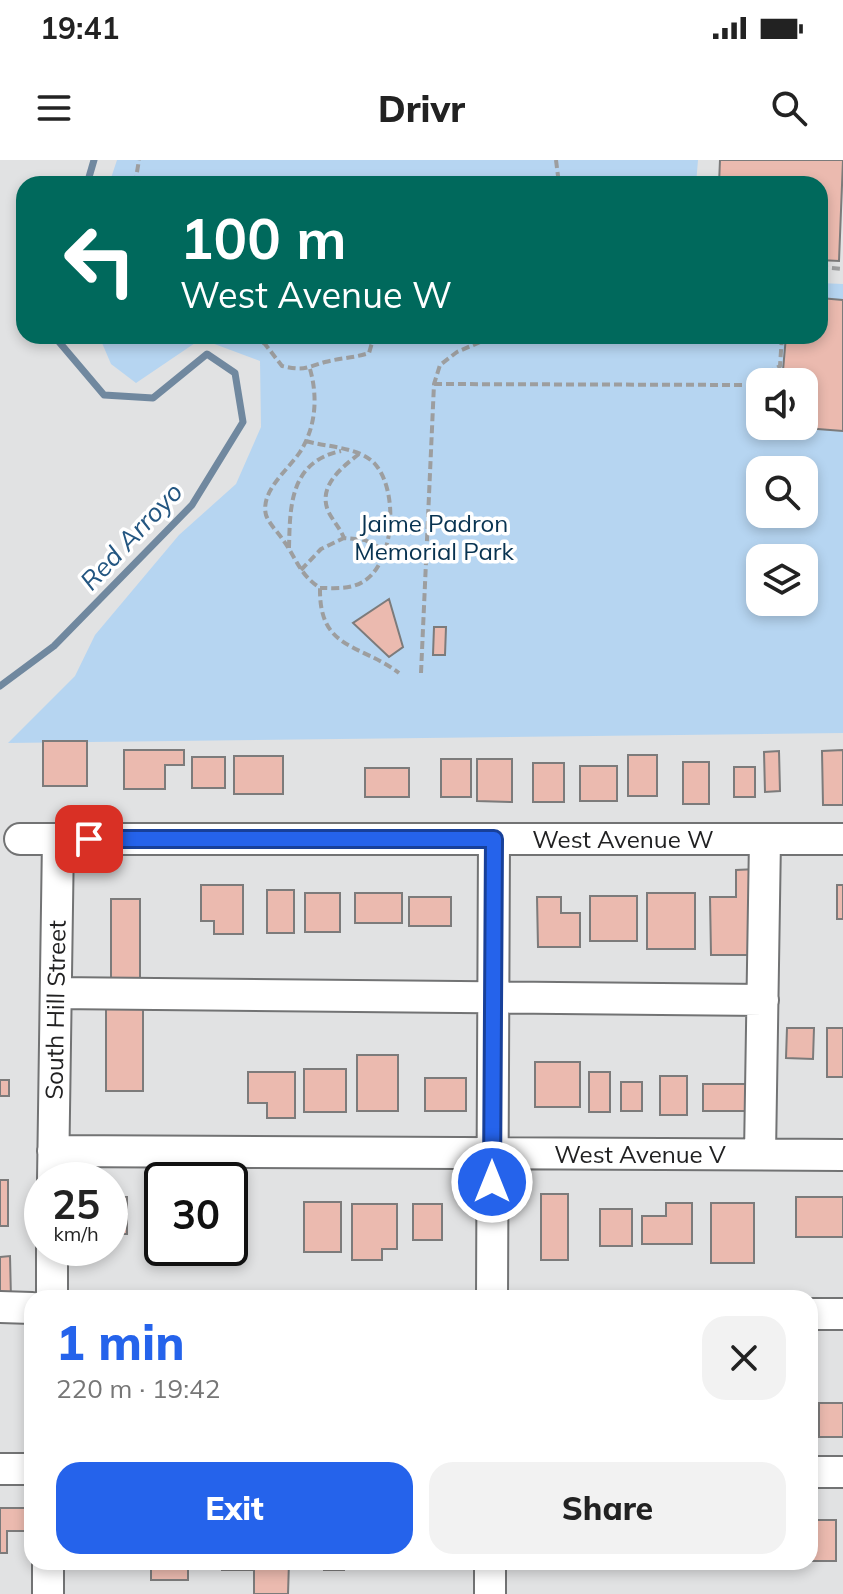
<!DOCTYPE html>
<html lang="en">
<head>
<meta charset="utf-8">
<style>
	body { margin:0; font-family:Mulish,sans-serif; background:#f2f2f2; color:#222; height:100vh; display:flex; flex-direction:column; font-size:30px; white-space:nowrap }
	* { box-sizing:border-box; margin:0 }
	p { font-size:26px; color:#767676 }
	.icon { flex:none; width:44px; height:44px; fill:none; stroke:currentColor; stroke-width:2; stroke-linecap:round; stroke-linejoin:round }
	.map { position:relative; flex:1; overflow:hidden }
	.sheet { position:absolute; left:24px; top:1130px; width:794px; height:280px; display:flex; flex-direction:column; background:#fff; border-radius:24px; box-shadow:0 4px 12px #0003 }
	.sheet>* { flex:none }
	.guide { position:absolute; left:16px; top:16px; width:812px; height:168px; border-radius:24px; box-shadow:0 4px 12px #0003; background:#00695c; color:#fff; overflow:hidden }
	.fabs { position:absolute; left:746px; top:208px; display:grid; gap:16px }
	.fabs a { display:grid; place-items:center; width:72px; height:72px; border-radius:16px; background:#fff; box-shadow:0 4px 12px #0003; font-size:40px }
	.speed { position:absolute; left:24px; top:1002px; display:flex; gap:16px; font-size:40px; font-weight:700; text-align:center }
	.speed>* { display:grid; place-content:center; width:104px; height:104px; border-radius:50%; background:#fff; box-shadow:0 4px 12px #0003; line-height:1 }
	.speed small { font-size:20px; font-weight:400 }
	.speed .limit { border:4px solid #111; border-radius:12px; background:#fff; color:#111 }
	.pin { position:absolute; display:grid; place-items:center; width:68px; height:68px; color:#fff; margin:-34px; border-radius:16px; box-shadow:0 4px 12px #0006 }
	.me { position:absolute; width:88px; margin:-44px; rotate:0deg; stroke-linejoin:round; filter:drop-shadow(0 0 6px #0008) }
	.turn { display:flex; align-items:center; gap:28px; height:168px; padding:0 32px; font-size:36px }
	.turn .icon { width:104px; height:104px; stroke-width:2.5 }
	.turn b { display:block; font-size:56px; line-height:68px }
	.round { display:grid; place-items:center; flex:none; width:84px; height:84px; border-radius:24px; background:#f2f2f2 }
	.summary { display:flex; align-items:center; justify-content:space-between; height:136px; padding:0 32px }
	h1 { font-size:48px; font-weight:800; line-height:60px; color:#2563eb }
	.cta { display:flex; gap:16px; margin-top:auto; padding:16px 32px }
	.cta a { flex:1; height:92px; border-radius:24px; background:#2563eb; color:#fff; font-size:32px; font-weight:800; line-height:92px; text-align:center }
	.cta a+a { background:#f2f2f2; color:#222 }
	.status { display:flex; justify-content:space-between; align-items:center; height:56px; padding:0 40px; background:#fff; direction:ltr }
	.status svg { height:22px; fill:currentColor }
	header { display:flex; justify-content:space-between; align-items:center; height:104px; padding:0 32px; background:#fff; font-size:36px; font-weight:800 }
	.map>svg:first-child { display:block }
	.green { fill:#b6d5f1; fill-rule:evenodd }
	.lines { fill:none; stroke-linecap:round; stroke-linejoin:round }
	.stream { stroke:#70889f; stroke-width:7 }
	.building { fill:#ebbaaf; stroke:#7c7b7b; stroke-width:2 }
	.minor-casing { stroke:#727374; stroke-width:34 }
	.path { stroke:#9d9e9f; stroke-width:4; stroke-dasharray:8 4; stroke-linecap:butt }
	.minor { stroke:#fff; stroke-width:30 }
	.route-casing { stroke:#184099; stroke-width:20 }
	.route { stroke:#2563eb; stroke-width:14 }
	.labels { text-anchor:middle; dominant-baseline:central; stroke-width:7; stroke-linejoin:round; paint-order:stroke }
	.park-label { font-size:24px; fill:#083351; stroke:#fff }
	.street-label { font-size:24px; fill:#212122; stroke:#fff }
	.water-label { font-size:26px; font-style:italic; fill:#235681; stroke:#fff }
</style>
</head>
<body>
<div class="status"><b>19:41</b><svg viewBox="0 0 49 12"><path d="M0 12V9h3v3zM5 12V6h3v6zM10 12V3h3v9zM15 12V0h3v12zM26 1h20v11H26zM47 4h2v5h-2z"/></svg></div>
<header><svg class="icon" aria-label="menu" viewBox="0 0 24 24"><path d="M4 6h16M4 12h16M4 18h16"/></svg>Drivr<svg class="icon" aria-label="search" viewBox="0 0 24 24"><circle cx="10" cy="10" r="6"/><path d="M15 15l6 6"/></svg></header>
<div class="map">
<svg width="843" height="1434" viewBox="0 0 843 1434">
	<rect width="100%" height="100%" fill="#e1e2e3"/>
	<path class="green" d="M117,0h581l-2,24h-587z
		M820,123l23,1v449l-835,10 67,-67 20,-41 84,-100 57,-51 25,-57 -1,-66 -59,-22 -65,44 -25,-19 -12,-28h721zM760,222h44v44h-44zM760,310h44v44h-44zM760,398h44v44h-44z"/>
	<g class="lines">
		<path class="stream" d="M87,24l7,-24
			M0,526l54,-40 138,-141 51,-83 -8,-49 -28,-19 -54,44 -49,-3 -50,-59"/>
	</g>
	<path class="building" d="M720,0h123l-4,101 -19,-1v-76h-101z
		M820,138l23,2v131l-64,-5h25v-44h-22l4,-46h34z
		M389,439l14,48 -14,10 -36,-34z
		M434,467h12l-1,28h-12z
		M43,581h44v45h-44z
		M124,590h60v15h-19v24h-41z
		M843,590v55h-20l-1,-54z
		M779,591l1,40 -15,1 -1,-40z
		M628,595h29v41h-29z
		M234,596h49v38h-49z
		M192,597h33v31h-33z
		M441,599h30v38h-30z
		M477,599h35v43l-35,-1z
		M683,602h26v42h-26z
		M533,603h31v39h-31z
		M580,606h37v35h-37z
		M734,607h21v30h-21z
		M365,608h44v29h-44z
		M757,709v86h-46l-1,-58h26v-27z
		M201,725h42v49h-29v-13h-13z
		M837,725h6v34h-6z
		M267,730h27v43h-27z
		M305,733h35v39h-35z
		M355,733h47v30h-47z
		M647,733h48v56h-48z
		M590,736h47v45h-47z
		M409,737h42v29h-42z
		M537,737h24v16h19v34h-42z
		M111,739h29v83h-29z
		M106,847h37v84h-37z
		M787,868h27l-1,31 -27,-1z
		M827,868h16v49h-16z
		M357,895h41v56h-41z
		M535,902h45v45h-45z
		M304,909h42v43h-42z
		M248,912h47v46h-28v-15h-19z
		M589,912h21v40h-21z
		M660,916h27v39h-27z
		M425,918h41v33h-41z
		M0,920h9v16h-9z
		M621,922h21v29h-21z
		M703,924h43v27h-43z
		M0,1020h8v46h-8z
		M541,1034h27v66h-27z
		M230,1036h12v47h-12z
		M110,1037h17v37h-17z
		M796,1037h47v40h-47z
		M304,1042h37v50h-37z
		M666,1043h26v41h-50v-28h24z
		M711,1043h43v60h-43z
		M352,1044h45v45h-15v11h-30z
		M413,1044h29v36h-29z
		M600,1049h32v37h-32z
		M10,1096l1,43h-11v-42z
		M819,1243h24v34h-24z
		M0,1348h25v23h-18v22h-7z
		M811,1360h25v41h-25z
		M151,1402h37v18h-37z
		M222,1402h67l-1,32h-34v-24h-32z
		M324,1402h20v8h-20z
		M403,1402h53v2h-53z
		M545,1402h27v6h-27z
		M598,1402h38v3h-38z
		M753,1402h43v5h-43z"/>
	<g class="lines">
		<defs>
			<path id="minor" d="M20,679h823
				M56,833l707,7
				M53,991l790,4
				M760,994l5,-315
				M53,1020l5,-341
				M52,1138v-50
				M492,1138l2,-459
				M0,1147l32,1
				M810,1154h33
				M0,1309h32
				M810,1312h33
				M48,1434v-32
				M490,1434v-32"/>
		</defs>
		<use href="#minor" class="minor-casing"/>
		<path class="path" d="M556,0l3,24
			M135,24l4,-24
			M820,107l23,2
			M253,176l12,8 17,22c23,5 22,2 43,-4 15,-4 29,-4 44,-9l5,-17
			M310,209c8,28 6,58 -10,83 -12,18 -40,39 -34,63 3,9 12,17 17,25 14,19 16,34 37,48 -1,62 39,55 79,85
			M434,224l313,1 33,-19 2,-30
			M306,281c20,6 54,6 69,23 23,26 20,93 -8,115 -14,11 -30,9 -47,9
			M359,294c-18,14 -41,32 -31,57 5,10 12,17 16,27l21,2 19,10
			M289,388c1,-43 1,-86 52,-97
			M301,410l20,-21 23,-11
			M421,513l13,-289 6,-19 17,-13 37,-16"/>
		<use href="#minor" class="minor"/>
	</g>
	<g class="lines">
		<defs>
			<path id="route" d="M89,679h405l-2,343"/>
		</defs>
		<use href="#route" class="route-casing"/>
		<use href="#route" class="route"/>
	</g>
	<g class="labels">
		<g class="park-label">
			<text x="434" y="363">Jaime Padron<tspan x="434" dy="28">Memorial Park</tspan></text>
		</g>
		<g class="street-label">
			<text x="623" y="679">West Avenue W</text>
			<text transform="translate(55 850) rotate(-89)">South Hill Street</text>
			<text x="640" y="994">West Avenue V</text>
		</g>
		<g class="water-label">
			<text transform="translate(131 376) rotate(-47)">Red Arroyo</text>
		</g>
	</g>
</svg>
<div class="fabs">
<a><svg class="icon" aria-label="sound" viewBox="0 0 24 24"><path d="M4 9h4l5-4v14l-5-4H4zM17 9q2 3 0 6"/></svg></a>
<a><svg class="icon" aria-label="search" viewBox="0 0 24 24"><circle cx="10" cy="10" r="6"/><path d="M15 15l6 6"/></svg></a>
<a><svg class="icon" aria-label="layers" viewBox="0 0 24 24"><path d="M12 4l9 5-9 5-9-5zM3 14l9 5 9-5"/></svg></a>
</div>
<div class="speed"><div>25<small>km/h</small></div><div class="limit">30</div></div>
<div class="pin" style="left:89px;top:679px;background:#d93025"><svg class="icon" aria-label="arrive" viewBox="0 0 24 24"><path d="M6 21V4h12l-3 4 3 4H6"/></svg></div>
<svg class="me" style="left:492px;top:1022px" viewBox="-20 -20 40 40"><circle r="17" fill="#2563eb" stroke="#fff" stroke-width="3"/><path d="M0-11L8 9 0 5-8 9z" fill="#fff"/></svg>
<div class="guide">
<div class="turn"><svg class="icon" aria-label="left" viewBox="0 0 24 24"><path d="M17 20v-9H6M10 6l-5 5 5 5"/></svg><div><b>100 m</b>West Avenue W</div></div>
</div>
<section class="sheet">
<div class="summary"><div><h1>1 min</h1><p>220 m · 19:42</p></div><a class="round"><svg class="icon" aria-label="close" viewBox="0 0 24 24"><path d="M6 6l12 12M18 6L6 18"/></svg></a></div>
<div class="cta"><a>Exit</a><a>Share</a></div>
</section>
</div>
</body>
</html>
